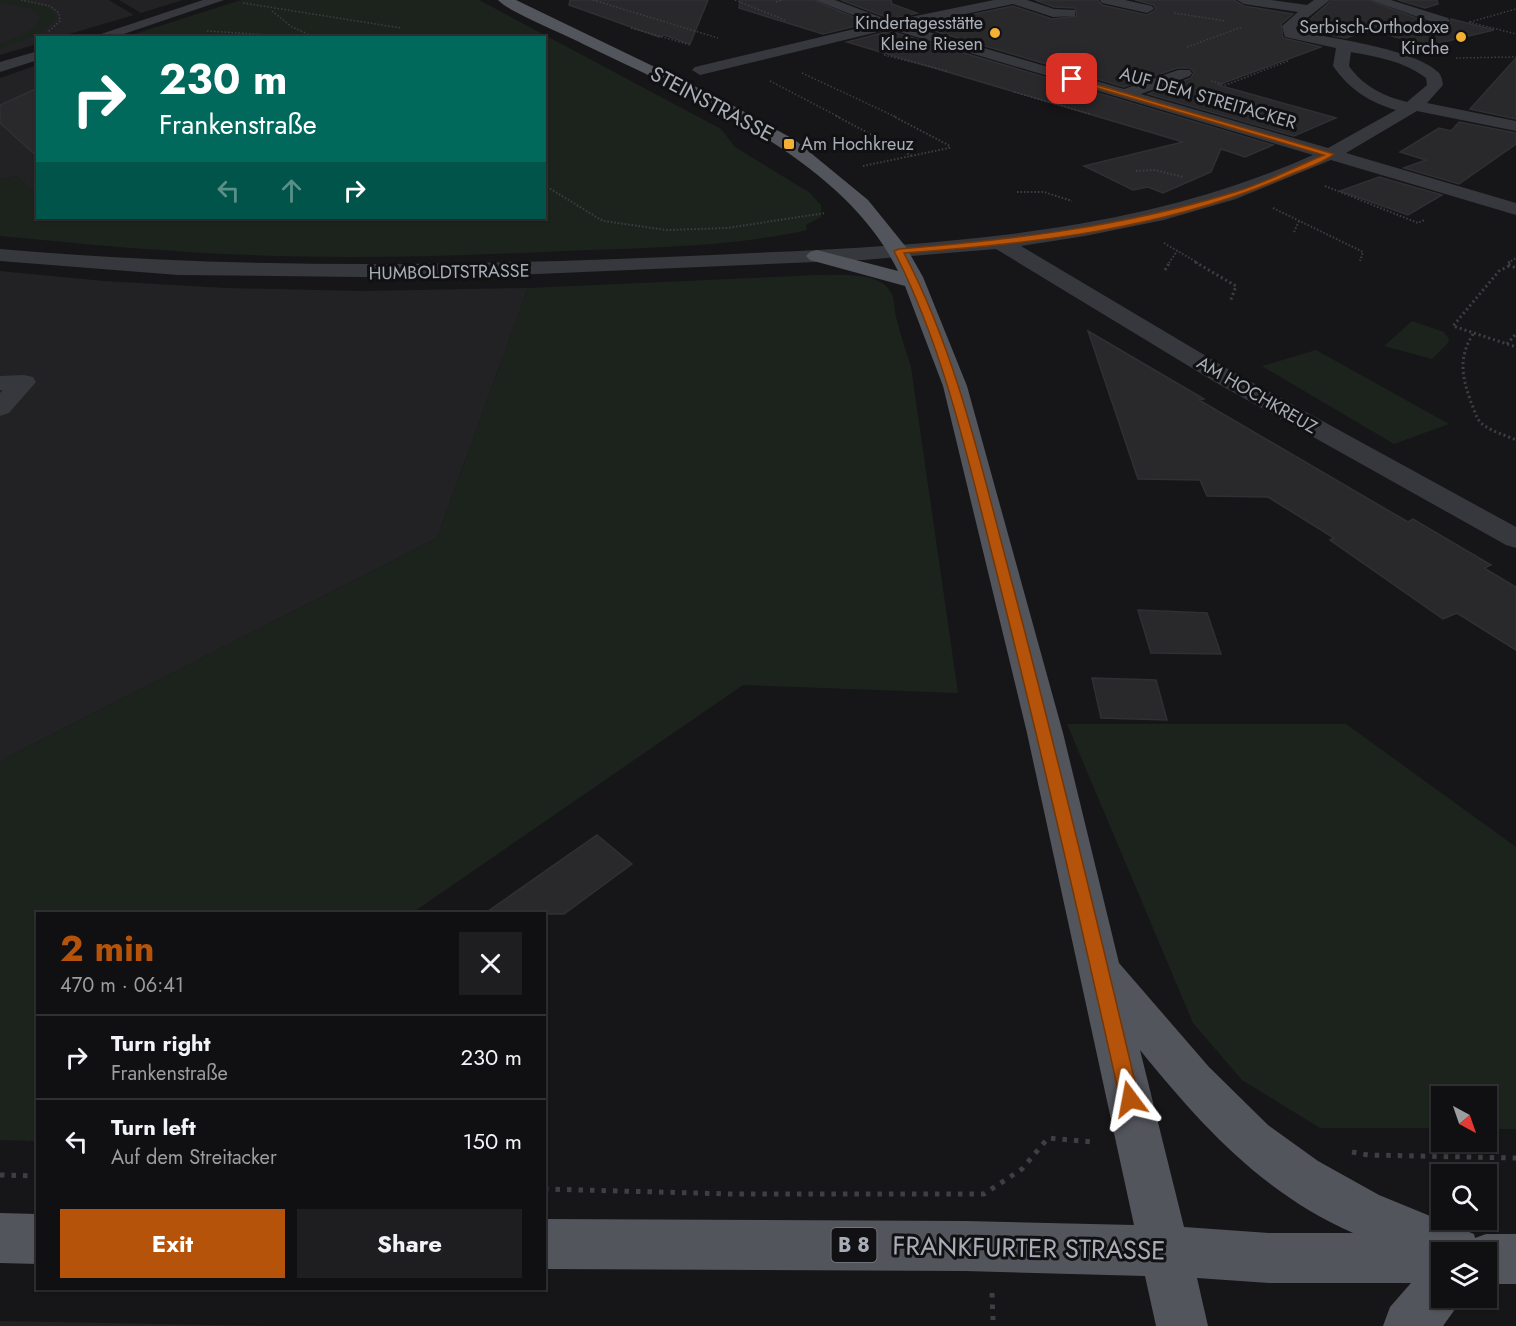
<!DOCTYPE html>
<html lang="en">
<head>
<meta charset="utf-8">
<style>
	body { margin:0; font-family:Jost,sans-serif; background:#1e1e20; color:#f1f3f6; height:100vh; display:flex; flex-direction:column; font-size:22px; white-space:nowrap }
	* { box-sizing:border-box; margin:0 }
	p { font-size:20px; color:#9c9d9f }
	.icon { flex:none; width:33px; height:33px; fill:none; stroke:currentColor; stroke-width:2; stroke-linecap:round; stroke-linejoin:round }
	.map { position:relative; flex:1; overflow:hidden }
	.side { position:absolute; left:36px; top:912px; width:510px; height:378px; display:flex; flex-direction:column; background:#101012; border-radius:0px; box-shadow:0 2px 4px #0004,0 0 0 2px #303032 }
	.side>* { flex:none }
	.guide { position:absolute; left:36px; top:36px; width:510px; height:183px; border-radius:0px; box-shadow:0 2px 4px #0004,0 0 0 2px #303032; background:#00695c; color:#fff; overflow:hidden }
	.needle { width:39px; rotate:140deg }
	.tools { position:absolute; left:1431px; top:1086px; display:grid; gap:12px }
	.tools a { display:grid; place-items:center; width:66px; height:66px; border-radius:0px; background:#101012; box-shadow:0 2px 4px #0004,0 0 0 2px #303032; font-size:30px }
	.pin { position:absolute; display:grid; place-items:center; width:51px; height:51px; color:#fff; margin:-26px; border-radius:12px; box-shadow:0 3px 9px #0006 }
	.me { position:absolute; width:66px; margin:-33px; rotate:347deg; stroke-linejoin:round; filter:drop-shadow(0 0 4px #0008) }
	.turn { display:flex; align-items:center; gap:21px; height:126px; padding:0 24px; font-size:27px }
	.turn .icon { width:78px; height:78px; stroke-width:2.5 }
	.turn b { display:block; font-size:42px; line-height:51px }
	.lanes { display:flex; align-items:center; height:57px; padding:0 24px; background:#0003; justify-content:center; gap:30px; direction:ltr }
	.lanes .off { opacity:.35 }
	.round { display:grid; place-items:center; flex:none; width:63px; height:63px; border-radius:0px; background:#1e1e20 }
	.overview { display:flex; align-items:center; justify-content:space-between; height:102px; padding:0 24px }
	h1 { font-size:36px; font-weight:700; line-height:45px; color:#b45309 }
	.button { display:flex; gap:12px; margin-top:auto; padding:12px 24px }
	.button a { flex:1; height:69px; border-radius:0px; background:#b45309; color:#fff; font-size:24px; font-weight:700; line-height:69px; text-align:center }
	.button a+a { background:#1e1e20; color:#f1f3f6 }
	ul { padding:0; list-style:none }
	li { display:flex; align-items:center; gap:18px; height:84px; padding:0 24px; border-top:2px solid #303032 }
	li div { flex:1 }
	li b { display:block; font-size:22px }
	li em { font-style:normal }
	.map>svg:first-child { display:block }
	.built { fill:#222225 }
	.green { fill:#1c231d }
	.building { fill:#29292c; stroke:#303034; stroke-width:1.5 }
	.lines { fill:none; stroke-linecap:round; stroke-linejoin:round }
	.path-far3 { stroke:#3d3f44; stroke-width:1.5; stroke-dasharray:1.5 2; stroke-linecap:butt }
	.path-far2 { stroke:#3d3f44; stroke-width:2; stroke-dasharray:1.5 2; stroke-linecap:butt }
	.path-far1 { stroke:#3d3f44; stroke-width:3; stroke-dasharray:2 3; stroke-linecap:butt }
	.path { stroke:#3d3f44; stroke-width:5; stroke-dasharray:4.5 7; stroke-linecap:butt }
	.minor { fill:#37383d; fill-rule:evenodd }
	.major { fill:#53555c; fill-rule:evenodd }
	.route { fill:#b45309; stroke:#753606; stroke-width:1.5 }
	.poi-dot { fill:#f2b134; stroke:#111113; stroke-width:2 }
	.labels { text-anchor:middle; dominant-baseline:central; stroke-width:6; stroke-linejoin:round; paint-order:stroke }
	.far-poi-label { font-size:18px; fill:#a8adb8; stroke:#111113; text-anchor:end }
	.far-street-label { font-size:18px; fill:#a8adb8; stroke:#111113 }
	.shield { fill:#111113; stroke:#7b7e86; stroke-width:1.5 }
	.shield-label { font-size:20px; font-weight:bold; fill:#a8adb8 }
	.street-label { font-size:21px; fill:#a8adb8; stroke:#111113 }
	.near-street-label { font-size:26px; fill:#a8adb8; stroke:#111113 }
</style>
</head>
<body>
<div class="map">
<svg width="1516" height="1326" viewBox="0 0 1516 1326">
	<rect width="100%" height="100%" fill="#161618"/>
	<path class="built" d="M0,0h109l25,15 -75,22 -21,1 -1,6 -37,11z
		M119,0h64l-42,13z
		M37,65v130l-20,-19 -17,3v-101z
		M0,271l104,10 123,7 134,3 167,-3 -91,250 -437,223z
		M0,1321l270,5h-270z"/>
	<path class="green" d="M0,0c15,0 52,0 56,19l-16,15 -40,15v-5l34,-15 7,-12 -12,-9 -29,-5z
		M241,0h238l242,129 14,18 75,46 11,12v12l-15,8 1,5c-73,17 -164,18 -240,21 -95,4 -191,8 -286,5 -94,-2 -188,-11 -281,-20v-57l17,-3 20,19 1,23h23l4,3 13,-3h466v-180l-419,-1z
		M818,275c22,1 62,-5 74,19 3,7 2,16 4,23 4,17 10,33 15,50l47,326 -215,-8 -331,228 -374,1 -1,227 -37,-1v-379l437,-223 91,-250z
		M1412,321l32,11 5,7 -1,4 -16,16 -48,-13z
		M1316,350l133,74 -55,20 -132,-78z
		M1067,724h279l170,123v282h-29l-1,-33h-44l-1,32h-121l-78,-48 -49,-57z"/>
	<path class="building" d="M570,0h138l-18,44 -26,-9 -5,2 -90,-32z
		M740,0h73l55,23 -45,11 -84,-26z
		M841,0h50l1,4 25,9 -26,6z
		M1035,0h63l4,5 45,10 9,-5 -2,-5 -19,-5h99l10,6 49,8 -12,10 2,14 38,9 -103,38 118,33 -42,18 -146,-42 43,-16 3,-6 -4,-4h-13l-53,19 -207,-61 96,-20 39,13 25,-3 -2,-8 -21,-1z
		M1332,0h36l70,26 6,1 7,-4v-4l43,11 -67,16 -49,-14h-16l-16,6 -47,-9z
		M1398,0h39l1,4 -13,4z
		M890,31l383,114 -28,12 -24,-8 -10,23 -48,21 -15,-6 -15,3 -49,-24 99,-24 -336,-100z
		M1516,58v61l-46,-10z
		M38,88v69l-38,-34v-18z
		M1459,122l57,11v11l-57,40 -55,-16 22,-8 -26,-8 39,-24 12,3z
		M1379,177l63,18 -34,20 -68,-24z
		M1088,331l116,68 -5,1 209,122 5,-3 78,46 -7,3 32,19v63l-59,-37 -14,6 -113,-79 4,-2 -66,-41 -61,-1 -7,-16 -62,-1z
		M1138,610l69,3 14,41 -70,-1z
		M1092,678l64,2 11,40 -66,-2z
		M597,835l35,29 -68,50h-80z"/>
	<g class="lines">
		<path class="path-far3" d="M21,0l29,6 9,7 1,8 -12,11
			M593,0l125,38
			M735,0l52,21
			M776,2l7,-2
			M243,3l158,25
			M272,11l20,16 16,7
			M1174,13l52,8
			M1469,22l47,12
			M1470,22l46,-13
			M631,28l59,17
			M207,31l109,7
			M1187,47l55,-20
			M884,55l63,16
			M1456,58l60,-1
			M802,73l94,44
			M770,81l69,36
			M1211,81l15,4 62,-24
			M1014,92l76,22"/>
		<path class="path-far2" d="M836,116l76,40
			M863,166l86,-18 1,-2 -57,-30
			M1136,171l19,-1 28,7
			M544,185l59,36 64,9 60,-2 98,-15
			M1325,186l93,37 6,-3
			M1017,192h27l28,9
			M1273,208l90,44 -3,9
			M1294,232l5,-11
			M1164,243l34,20
			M1169,263l8,-12
			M1508,263l8,-5"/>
		<path class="path-far1" d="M1195,262l41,24 -6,16
			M1510,262l-3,2 9,4
			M1509,266l-10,5 -46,55 63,21
			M1165,270l5,-8
			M1473,334c-15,24 -11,43 -2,68 3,7 5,16 10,21 9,8 24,12 35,17
			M1507,344l8,-9"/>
		<path class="path" d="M1352,1152l16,3 148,3
			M0,1175l38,1
			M544,1189l188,5h252l38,-25 26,-31 45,4
			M992,1293l1,27"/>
		<path class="minor" d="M203,0h21l-112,38h-23z
			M815,0h20l56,21 103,-21h33l27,9 21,1v6l-22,1 -40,-13 -105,22 216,63 54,-19h12l2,3 -2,3 -49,18 187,54 68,-38c-27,-8 -46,-20 -63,-44l3,-18 -51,-11 -3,-11 16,-14 -54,-8 -7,-4h34l36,5 7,-5h16l-34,27 1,4c34,7 117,18 141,41 4,4 4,8 5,13l-16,18 89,18v10l-99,-20 -71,42 170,50v12l-185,-55 -95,39 -72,21 -79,16 -64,10 212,126 283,155v21l-10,-3 -291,-163 -219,-133 -133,11 -417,18 -268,-3 -178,-14v-12c238,21 474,17 712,6 204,-10 412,-15 601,-100l-423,-126 -190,46 -8,-5 3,-3 180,-43zM1351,52c26,5 53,9 75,26l1,7 -20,17c-24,-6 -44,-16 -58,-36z
			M1100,0h25l27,6 2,3 -7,4 -45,-10z
			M1370,0h21l57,18 2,3 -7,4 -5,-1z
			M38,51v9l-38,12v-10z
			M24,375l9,2 3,5 -27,31 -9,3v-23l3,-3h-3v-14z"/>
		<path class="major" d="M498,0h18l205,99 74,41 73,60 38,47 17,30 44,109 96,347 56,230 90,104 59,58 50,36 61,34 95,39 1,4 11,-4h30v50h-30v-32h-44v46h21l-20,28h-60l7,-19 21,-24h-142l-72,-5 11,48h-52l-11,-50 -180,-5 -421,-2v-50l421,2 169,4 -107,-492 -84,-347 -38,-100 -95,-26 -4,-4 4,-4 7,-2 81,21c-55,-113 -208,-175 -315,-227 -19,-10 -73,-31 -85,-44zM1140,1050c61,75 122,143 213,183h-84l-85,-6z
			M0,1213l38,1v50l-38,-1z"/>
	</g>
	<path class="route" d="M1070,77l264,77c-14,11 -37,17 -54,25 -117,50 -249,65 -376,74 53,101 77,213 106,322 46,174 88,349 129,524l-2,6 -7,3 -7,-3 -3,-6c-39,-175 -79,-350 -123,-525 -28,-110 -51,-221 -103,-323l5,-2c114,-9 227,-23 336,-57 30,-9 60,-25 89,-37l-254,-75z"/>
	<g class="poi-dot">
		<circle cx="995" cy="33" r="6"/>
		<circle cx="1461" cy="37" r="6"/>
		<rect x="783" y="138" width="12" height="12" rx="3"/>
	</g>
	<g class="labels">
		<g class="far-poi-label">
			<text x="983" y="23">Kindertagesstätte<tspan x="983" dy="21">Kleine Riesen</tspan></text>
			<text x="1449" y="27">Serbisch-Orthodoxe<tspan x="1449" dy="21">Kirche</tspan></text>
			<text x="801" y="144" text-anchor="start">Am Hochkreuz</text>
		</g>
		<g class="far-street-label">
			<text transform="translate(1208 98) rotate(16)">AUF DEM STREITACKER</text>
			<text transform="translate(449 272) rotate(-1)">HUMBOLDTSTRASSE</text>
			<text transform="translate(1257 395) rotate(30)">AM HOCHKREUZ</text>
		</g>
		<rect class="shield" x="831.5" y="1228" width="45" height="34" rx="4.5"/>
		<g class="shield-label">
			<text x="854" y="1245">B 8</text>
		</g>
		<g class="street-label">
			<text transform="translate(712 104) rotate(28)">STEINSTRASSE</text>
		</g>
		<g class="near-street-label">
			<text transform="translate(1029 1248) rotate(1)">FRANKFURTER STRASSE</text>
		</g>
	</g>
</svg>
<div class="tools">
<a><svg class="needle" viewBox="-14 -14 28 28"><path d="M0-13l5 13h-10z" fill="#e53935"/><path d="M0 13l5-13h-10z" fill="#9c9d9f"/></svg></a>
<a><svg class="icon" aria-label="search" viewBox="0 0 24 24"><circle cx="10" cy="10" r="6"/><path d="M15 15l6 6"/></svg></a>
<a><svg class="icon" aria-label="layers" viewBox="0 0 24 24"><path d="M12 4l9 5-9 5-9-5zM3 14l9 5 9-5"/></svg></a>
</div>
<div class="pin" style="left:1072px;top:79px;background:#d93025"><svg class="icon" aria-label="arrive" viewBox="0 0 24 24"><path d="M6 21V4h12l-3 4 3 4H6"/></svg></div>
<svg class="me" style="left:1130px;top:1099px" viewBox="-20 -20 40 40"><path d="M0-17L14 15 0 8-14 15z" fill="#b45309" stroke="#fff" stroke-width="4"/></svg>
<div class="guide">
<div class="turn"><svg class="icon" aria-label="right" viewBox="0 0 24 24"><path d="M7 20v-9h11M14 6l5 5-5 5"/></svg><div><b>230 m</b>Frankenstraße</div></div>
<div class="lanes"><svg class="icon off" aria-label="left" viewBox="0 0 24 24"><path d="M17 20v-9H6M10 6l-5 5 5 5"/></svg><svg class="icon off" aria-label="ahead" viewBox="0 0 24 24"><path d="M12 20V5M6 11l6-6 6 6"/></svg><svg class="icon" aria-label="right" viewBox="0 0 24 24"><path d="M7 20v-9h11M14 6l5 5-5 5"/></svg></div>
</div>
<section class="side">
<div class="overview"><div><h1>2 min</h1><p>470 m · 06:41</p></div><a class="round"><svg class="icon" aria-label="close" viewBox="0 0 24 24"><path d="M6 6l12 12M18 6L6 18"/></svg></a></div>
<ul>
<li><svg class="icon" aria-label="right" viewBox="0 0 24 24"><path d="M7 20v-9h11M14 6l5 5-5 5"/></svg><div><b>Turn right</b><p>Frankenstraße</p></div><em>230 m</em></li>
<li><svg class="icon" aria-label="left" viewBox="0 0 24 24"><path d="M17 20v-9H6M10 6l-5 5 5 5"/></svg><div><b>Turn left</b><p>Auf dem Streitacker</p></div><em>150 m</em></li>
</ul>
<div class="button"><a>Exit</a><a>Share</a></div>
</section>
</div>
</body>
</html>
